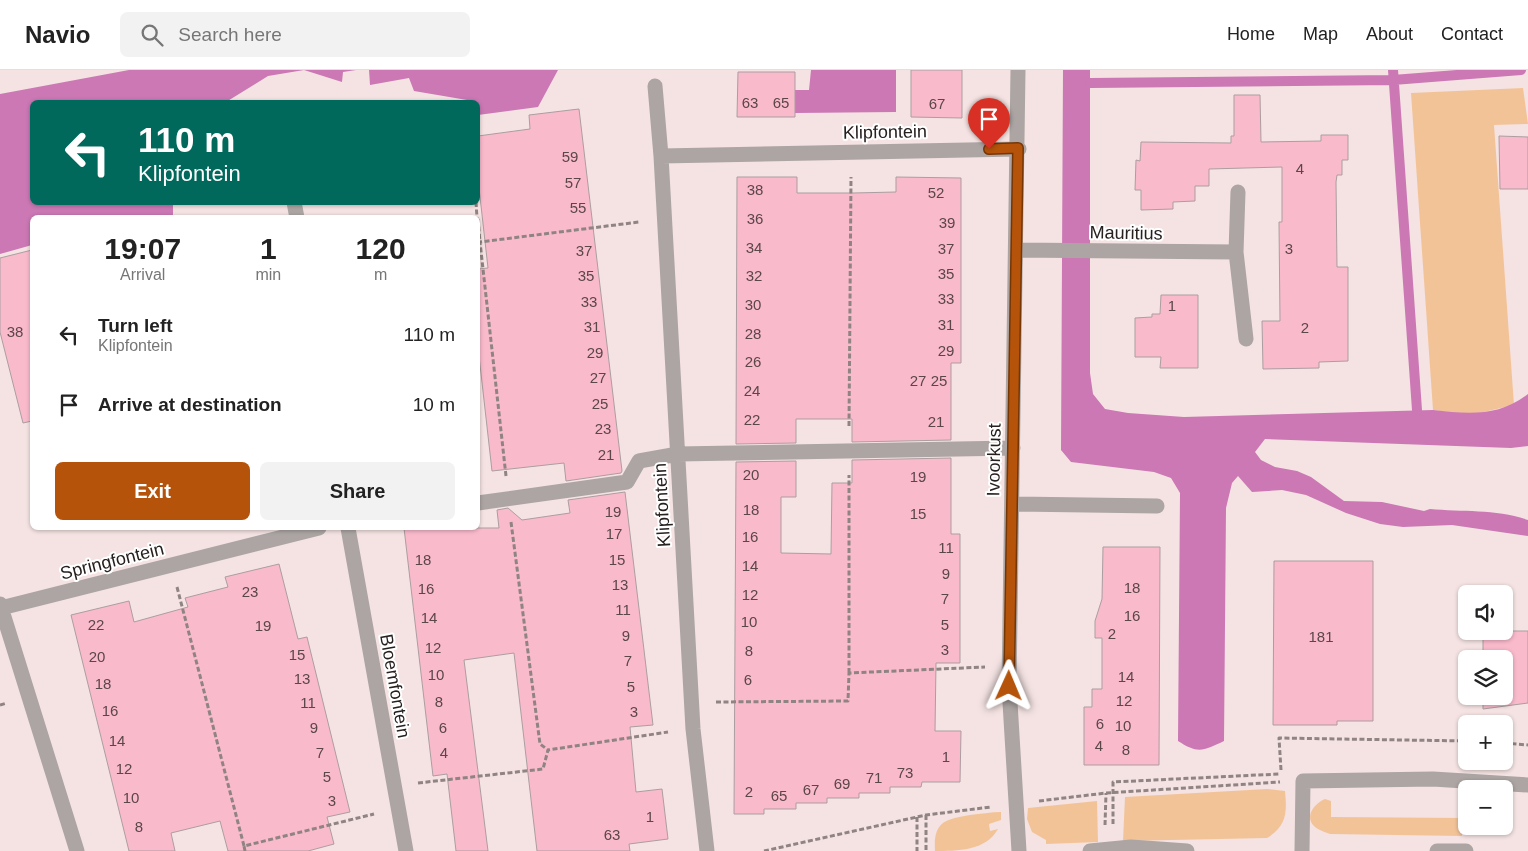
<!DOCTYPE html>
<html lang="en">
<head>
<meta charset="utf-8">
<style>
	body { margin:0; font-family:Arial,sans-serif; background:#f2f2f2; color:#222; height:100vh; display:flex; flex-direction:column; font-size:19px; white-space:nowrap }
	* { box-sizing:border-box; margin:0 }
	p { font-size:16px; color:#767676 }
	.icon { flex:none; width:28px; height:28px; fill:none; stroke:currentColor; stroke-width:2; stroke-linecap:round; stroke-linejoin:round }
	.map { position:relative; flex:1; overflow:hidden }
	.side { position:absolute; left:30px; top:145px; width:450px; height:315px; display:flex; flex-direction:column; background:#fff; border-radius:8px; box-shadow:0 1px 4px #0004 }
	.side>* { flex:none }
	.banner { position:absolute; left:30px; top:30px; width:450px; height:105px; border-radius:8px; box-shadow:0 1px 4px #0004; background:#00695c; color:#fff; overflow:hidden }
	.fabs { position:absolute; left:1458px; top:515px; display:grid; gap:10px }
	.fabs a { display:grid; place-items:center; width:55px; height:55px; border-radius:8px; background:#fff; box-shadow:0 1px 4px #0004; font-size:25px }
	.pin { position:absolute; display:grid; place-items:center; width:42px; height:42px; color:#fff; margin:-51px -21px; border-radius:50% 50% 50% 0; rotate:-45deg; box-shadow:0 0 5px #0007 }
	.pin .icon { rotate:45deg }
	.me { position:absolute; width:55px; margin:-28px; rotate:1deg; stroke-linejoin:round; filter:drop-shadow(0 0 4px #0008) }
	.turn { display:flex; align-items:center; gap:18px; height:105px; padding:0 25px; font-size:22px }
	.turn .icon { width:65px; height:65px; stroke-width:2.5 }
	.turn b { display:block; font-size:35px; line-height:42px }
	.eta { display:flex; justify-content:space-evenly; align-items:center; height:85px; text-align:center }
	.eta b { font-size:30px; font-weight:800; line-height:35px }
	.primary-button { display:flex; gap:10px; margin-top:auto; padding:10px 25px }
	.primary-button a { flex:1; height:58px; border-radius:8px; background:#b45309; color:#fff; font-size:20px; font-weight:800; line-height:58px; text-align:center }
	.primary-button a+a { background:#f2f2f2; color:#222 }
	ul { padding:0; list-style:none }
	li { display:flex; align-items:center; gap:15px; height:70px; padding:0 25px }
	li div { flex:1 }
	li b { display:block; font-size:19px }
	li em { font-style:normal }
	header { display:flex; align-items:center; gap:30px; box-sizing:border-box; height:70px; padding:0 25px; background:#fff; border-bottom:1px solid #e0e0e0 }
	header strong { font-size:24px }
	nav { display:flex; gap:28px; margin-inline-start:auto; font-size:18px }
	.search { width:350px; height:45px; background:#f2f2f2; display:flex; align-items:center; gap:12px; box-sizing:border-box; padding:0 18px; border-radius:8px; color:#767676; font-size:19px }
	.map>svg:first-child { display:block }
	.green { fill:#f3c398 }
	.water { fill:#cb78b4 }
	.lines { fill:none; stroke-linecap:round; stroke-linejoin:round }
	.stream { stroke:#cb78b4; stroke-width:10 }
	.building { fill:#f9bacc; stroke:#ac9da1 }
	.path { stroke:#908483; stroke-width:3; stroke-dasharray:5 2.5; stroke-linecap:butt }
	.minor { stroke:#aca5a3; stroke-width:15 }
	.route-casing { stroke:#753606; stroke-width:12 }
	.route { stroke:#b45309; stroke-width:9 }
	.labels { text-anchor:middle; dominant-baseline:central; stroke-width:4; stroke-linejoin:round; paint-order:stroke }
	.number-label { font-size:15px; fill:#5b464a }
	.street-label { font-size:18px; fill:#26201f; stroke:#fff }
</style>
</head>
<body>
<header>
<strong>Navio</strong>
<div class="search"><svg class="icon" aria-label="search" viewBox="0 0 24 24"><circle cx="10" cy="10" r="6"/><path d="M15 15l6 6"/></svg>Search here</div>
<nav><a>Home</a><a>Map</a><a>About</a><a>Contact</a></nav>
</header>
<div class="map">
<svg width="1528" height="781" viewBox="0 0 1528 781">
	<rect width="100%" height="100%" fill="#f4e3e2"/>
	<path class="green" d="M1523,18l5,36 -34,1 20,280 -43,10 -38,-5 -22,-317z
		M1267,719l18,2c2,21 2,35 -18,47l-144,3 2,-44z
		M1325,729l6,2v16l132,1 -1,18 -132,-2c-5,-2 -12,-4 -16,-8 -10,-10 1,-23 11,-27z
		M1097,731l1,41 -52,2v-4l-14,-8 -5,-13 1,-11z
		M1001,742v8l-12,4 1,7 8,-2c-12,22 -41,22 -63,22 -2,-29 10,-32 35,-36 10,-1 21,-3 31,-3z"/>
	<path class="water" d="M129,0h227l-13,2 -1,10 -38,-12 -36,6 -42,26h-194v100l141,1v14l-141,1v27l-32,9v-160z
		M369,0h189l-20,37 -60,8v-13h-10l-1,-2 -53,-9 -5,-13 -39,7z
		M811,0h85v42l-101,1v-23h14z
		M1063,0h27v303l3,21 12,15 23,4 56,4 249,-7c35,4 66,7 95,-16v52l-17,2 -246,-9 -10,13 6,8 14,7 22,4 14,6 33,24 38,1 42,9 6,-2c32,3 67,0 98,11v16l-76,-11 -49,2 -23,-3 -34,-11 -40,-18 -24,-5 -30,2 -14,-16 -6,7 -6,25 -2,233c-21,10 -26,13 -46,0l2,-248 -9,-15 -17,-6 -83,-10 -10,-12z"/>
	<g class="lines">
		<path class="stream" d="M1393,0l24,340
			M1090,13l303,-3 128,-10"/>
	</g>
	<path class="building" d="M911,0h51v48l-51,-1z
		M738,2h57v45h-58z
		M1234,25h26l1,47 60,-1v-6h27v25h-6v15h-5l-1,7 1,85h11v94l-29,1v6l-56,1 -1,-48h18l-1,-99h3v-55l-73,2v17h-14v15l-22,1v7l-32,1v-20h-6l1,-30 4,1 1,-19 90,1v-7h3z
		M579,39l43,362 -1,2 -55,8 -2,-18 -72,8 -14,-124v-78l10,-1 -10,-89v-43l52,-7 -1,-14z
		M1499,66l29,1v52h-28z
		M737,107h60v16h56l43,-1v-15l65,1v185h-10v77l-99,2v-23h-56v24l-60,1z
		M32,180v171l-9,2 -23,-91v-74z
		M1161,225h37v73h-38l1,-11h-26v-39l17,-1v-3h8z
		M951,388v76h9v129h-24l-1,68h26l-1,51h-38l-1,5h-31v6h-31v5h-32v5h-31v6h-32v5h-30l2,-352 60,-1v36h-15v56l50,1 1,-71h20v-23z
		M625,422l28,233 -23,2 6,65 26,-3 6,50 -39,5 1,7h-93l-23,-198 -50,7 24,191h-32l-9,-77 -14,2 -29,-248h95l-2,-18 11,-2 14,12 48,-7 -2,-13z
		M1103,477h57l-1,218h-75v-58h8v-18h10v-51h-7v-17l7,-22z
		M1274,491h99v160h-36v4h-64z
		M279,494l19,75 9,-2 43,175 -23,5 7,27 -26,7h-80l-8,-30 -49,12 4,18h-46l-58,-236 58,-14 5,21 54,-15 -3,-9 43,-11 -3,-10z
		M1483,561h45v72l-45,6v-13h21v-37h-21z"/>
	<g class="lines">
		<path class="path" d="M476,132l1,16
			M478,149l2,23
			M849,356l2,-249
			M506,406l-26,-234 159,-20
			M511,452l29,222 8,6
			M177,517l67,259
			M849,603v-198
			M716,632l132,-1 1,-28 136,-6
			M0,635l7,-2
			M1504,673l24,2
			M1281,700l-2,-32 187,3
			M418,713l125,-14 5,-19 120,-18
			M1039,731l67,-8 174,-11
			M926,745v36
			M917,747v34
			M1113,754v-42l166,-8
			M1105,755l1,-32
			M245,781l-1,-5 130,-32
			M764,781l162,-36 65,-8"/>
		<path class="minor" d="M1018,0l-9,616 10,165
			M655,16l6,70 32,573 14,122
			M661,86l358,-7
			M294,132l3,16
			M1016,180l220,2 10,87
			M1236,182l2,-60
			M478,433l149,-21 12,-21 39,-7 335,-6
			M1012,434l145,2
			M348,458l58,323
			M0,534l77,247
			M1,538l318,-80
			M1090,781l41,-4 56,4
			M1302,781l1,-70 130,-2 95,6
			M1437,781h29"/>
	</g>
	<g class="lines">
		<defs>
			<path id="route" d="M989,79l29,-1 -9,538"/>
		</defs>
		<use href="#route" class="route-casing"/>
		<use href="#route" class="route"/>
	</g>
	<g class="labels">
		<g class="number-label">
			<text x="750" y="32">63</text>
			<text x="781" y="32">65</text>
			<text x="937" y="33">67</text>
			<text x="570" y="86">59</text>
			<text x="1300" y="98">4</text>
			<text x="573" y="112">57</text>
			<text x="755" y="119">38</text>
			<text x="936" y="122">52</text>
			<text x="578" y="137">55</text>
			<text x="755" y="148">36</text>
			<text x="947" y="152">39</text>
			<text x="754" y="177">34</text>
			<text x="946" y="178">37</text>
			<text x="1289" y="178">3</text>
			<text x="584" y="180">37</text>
			<text x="946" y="203">35</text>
			<text x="586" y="205">35</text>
			<text x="754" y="205">32</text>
			<text x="946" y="228">33</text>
			<text x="589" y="231">33</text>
			<text x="753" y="234">30</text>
			<text x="1172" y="235">1</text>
			<text x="946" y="254">31</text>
			<text x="592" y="256">31</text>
			<text x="1305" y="257">2</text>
			<text x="15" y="261">38</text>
			<text x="753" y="263">28</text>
			<text x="946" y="280">29</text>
			<text x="595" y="282">29</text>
			<text x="753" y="291">26</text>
			<text x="598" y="307">27</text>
			<text x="918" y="310">27</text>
			<text x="939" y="310">25</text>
			<text x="752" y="320">24</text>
			<text x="600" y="333">25</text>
			<text x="752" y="349">22</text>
			<text x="936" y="351">21</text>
			<text x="603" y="358">23</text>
			<text x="606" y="384">21</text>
			<text x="751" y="404">20</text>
			<text x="918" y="406">19</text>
			<text x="751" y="439">18</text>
			<text x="613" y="441">19</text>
			<text x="918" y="443">15</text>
			<text x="614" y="463">17</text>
			<text x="750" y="466">16</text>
			<text x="946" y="477">11</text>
			<text x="423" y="489">18</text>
			<text x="617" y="489">15</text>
			<text x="750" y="495">14</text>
			<text x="946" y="503">9</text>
			<text x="620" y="514">13</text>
			<text x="1132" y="517">18</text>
			<text x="426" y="518">16</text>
			<text x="250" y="521">23</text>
			<text x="750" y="524">12</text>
			<text x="945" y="528">7</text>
			<text x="623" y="539">11</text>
			<text x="1132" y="545">16</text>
			<text x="429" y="547">14</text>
			<text x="749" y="551">10</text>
			<text x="96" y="554">22</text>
			<text x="945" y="554">5</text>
			<text x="263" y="555">19</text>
			<text x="1112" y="563">2</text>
			<text x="626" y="565">9</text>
			<text x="1321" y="566">181</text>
			<text x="433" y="577">12</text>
			<text x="945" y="579">3</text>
			<text x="749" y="580">8</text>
			<text x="297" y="584">15</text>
			<text x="97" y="586">20</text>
			<text x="628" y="590">7</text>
			<text x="436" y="604">10</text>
			<text x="1126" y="606">14</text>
			<text x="302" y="608">13</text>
			<text x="748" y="609">6</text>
			<text x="103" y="613">18</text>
			<text x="631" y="616">5</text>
			<text x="1124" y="630">12</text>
			<text x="439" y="631">8</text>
			<text x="308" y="632">11</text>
			<text x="110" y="640">16</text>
			<text x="634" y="641">3</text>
			<text x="1100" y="653">6</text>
			<text x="1123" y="655">10</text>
			<text x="314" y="657">9</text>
			<text x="443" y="657">6</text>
			<text x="117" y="670">14</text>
			<text x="1099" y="675">4</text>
			<text x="1126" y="679">8</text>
			<text x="320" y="682">7</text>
			<text x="444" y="682">4</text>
			<text x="946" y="686">1</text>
			<text x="124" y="698">12</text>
			<text x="905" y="702">73</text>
			<text x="327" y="706">5</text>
			<text x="874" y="707">71</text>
			<text x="842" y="713">69</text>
			<text x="811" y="719">67</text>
			<text x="749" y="721">2</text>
			<text x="779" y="725">65</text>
			<text x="131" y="727">10</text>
			<text x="332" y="730">3</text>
			<text x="650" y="746">1</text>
			<text x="139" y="756">8</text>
			<text x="612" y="764">63</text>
		</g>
		<g class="street-label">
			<text transform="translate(885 62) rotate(-1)">Klipfontein</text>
			<text transform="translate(1126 163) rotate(1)">Mauritius</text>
			<text transform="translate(994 390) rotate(-89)">Ivoorkust</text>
			<text transform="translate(662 435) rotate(-93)">Klipfontein</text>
			<text transform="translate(112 491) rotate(-14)">Springfontein</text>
			<text transform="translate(395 616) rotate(80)">Bloemfontein</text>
		</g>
	</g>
</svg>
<div class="fabs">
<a><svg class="icon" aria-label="sound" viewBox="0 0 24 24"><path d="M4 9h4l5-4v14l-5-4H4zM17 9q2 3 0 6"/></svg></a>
<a><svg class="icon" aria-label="layers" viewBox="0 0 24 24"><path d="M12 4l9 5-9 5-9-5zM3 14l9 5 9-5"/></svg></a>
<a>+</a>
<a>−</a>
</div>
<div class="pin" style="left:989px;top:79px;background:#d93025"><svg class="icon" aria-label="arrive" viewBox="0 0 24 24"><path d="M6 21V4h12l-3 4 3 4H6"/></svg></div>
<svg class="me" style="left:1009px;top:616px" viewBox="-20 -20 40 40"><path d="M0-17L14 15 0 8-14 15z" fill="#b45309" stroke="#fff" stroke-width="4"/></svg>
<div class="banner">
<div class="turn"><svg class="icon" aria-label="left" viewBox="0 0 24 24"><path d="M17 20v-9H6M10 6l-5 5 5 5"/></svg><div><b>110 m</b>Klipfontein</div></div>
</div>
<section class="side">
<div class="eta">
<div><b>19:07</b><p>Arrival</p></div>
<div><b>1</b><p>min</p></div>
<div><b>120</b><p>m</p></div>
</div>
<ul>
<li><svg class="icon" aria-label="left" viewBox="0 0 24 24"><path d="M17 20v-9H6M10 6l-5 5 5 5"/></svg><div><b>Turn left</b><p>Klipfontein</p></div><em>110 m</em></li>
<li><svg class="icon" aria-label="arrive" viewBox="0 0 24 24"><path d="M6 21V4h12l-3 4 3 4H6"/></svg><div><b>Arrive at destination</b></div><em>10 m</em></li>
</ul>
<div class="primary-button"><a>Exit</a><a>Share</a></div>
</section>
</div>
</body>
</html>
